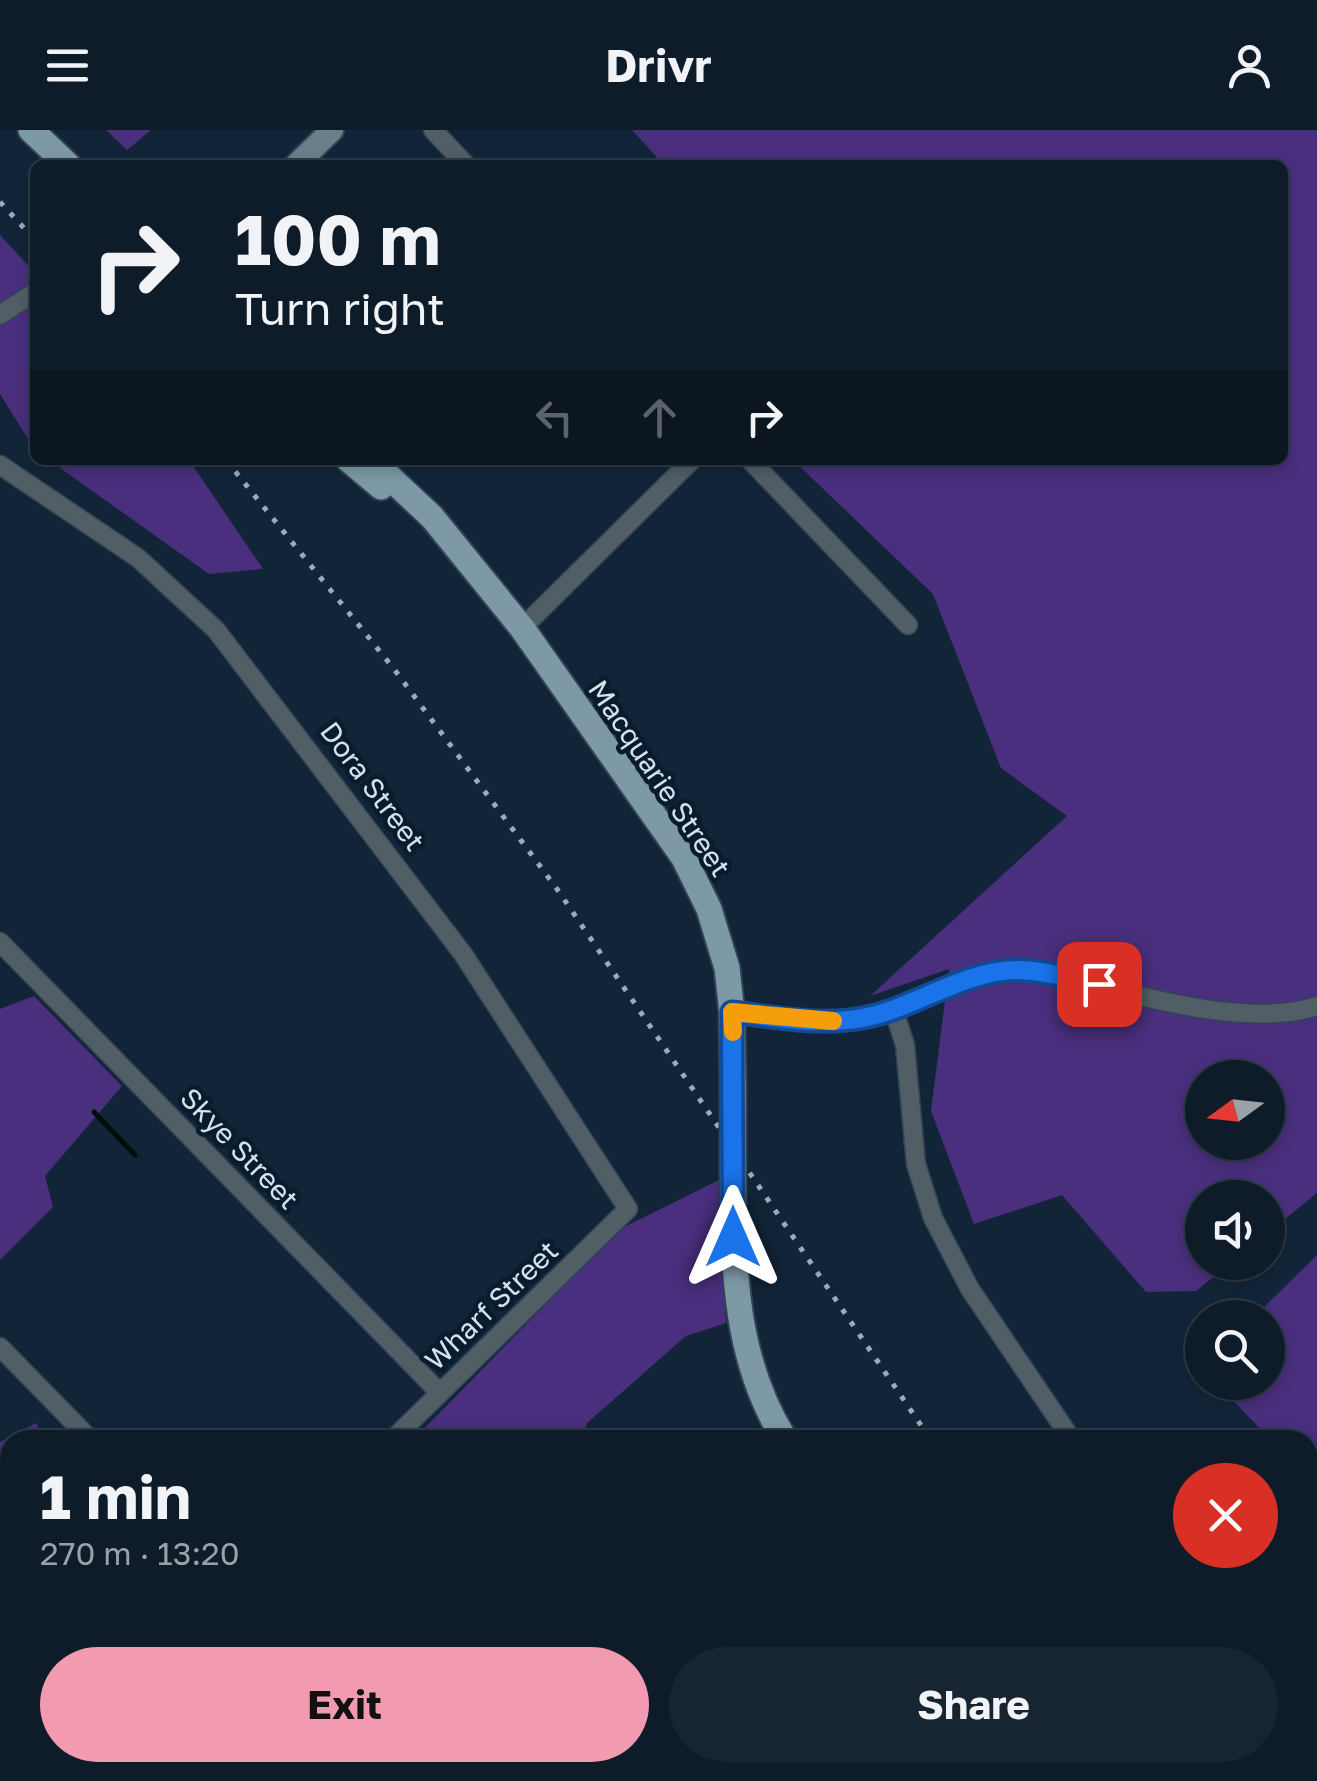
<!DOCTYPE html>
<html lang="en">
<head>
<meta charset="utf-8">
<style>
	body { margin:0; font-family:"Golos Text",sans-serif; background:#172532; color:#f1f3f6; height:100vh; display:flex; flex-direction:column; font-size:38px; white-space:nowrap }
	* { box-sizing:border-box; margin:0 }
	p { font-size:32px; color:#9ba1a8 }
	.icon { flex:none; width:55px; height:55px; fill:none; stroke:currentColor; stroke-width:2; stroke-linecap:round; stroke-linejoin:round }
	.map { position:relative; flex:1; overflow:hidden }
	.sheet { position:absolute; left:0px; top:1300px; width:1318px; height:352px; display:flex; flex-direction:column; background:#0e1c2a; border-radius:30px 30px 0 0; box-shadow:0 5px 15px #0003,0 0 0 2px #2e3a47 }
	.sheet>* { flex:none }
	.top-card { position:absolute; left:30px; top:30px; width:1258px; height:305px; border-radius:15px; box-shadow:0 5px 15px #0003,0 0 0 2px #2e3a47; background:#0e1c2a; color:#f1f3f6; overflow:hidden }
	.needle { width:65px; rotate:255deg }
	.controls { position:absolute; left:1185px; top:930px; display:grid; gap:20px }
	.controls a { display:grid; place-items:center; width:100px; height:100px; border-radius:50%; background:#0e1c2a; box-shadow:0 5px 15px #0003,0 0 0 2px #2e3a47; font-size:50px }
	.pin { position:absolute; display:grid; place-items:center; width:85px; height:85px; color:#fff; margin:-42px; border-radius:20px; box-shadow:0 5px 15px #0006 }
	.me { position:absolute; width:110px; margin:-55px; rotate:0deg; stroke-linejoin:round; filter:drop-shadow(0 0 8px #0008) }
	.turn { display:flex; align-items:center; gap:35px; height:210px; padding:0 40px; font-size:45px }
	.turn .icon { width:130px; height:130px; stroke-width:2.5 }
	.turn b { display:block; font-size:70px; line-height:85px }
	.lanes { display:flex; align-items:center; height:95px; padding:0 40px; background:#0003; justify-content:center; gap:50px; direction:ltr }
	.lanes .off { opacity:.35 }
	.round { display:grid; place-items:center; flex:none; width:105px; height:105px; border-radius:52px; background:#172532 }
	.summary { display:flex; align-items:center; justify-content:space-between; height:170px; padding:0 40px }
	h1 { font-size:60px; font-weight:700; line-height:75px }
	.action { display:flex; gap:20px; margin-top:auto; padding:20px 40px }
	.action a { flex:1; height:115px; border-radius:60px; background:#f29aaf; color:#111; font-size:40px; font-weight:700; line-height:115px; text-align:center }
	.action a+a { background:#172532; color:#f1f3f6 }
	header { display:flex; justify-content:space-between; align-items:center; height:130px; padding:0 40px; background:#0e1c2a; font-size:45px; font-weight:700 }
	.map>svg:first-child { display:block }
	.green { fill:#492f7d; fill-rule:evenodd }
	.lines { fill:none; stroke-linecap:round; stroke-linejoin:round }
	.stream { stroke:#000c0e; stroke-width:5 }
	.street-casing { stroke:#314355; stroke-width:21 }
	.secondary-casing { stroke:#314355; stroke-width:26 }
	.primary-casing { stroke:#314355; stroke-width:29 }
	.street { stroke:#515e65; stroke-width:18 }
	.secondary { stroke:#697f89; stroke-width:22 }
	.primary { stroke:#7c99a5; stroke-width:25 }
	.rail { stroke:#9caab9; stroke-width:5; stroke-dasharray:5 10; stroke-linecap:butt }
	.primary-bridge-casing { stroke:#314355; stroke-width:29; stroke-linecap:butt }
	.primary-bridge { stroke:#7c99a5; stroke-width:25 }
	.route-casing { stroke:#114b97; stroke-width:25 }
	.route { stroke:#1a73e8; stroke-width:18 }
	.slow { stroke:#f59e0b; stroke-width:18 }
	.labels { text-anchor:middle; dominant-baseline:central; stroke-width:9; stroke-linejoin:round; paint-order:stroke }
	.street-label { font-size:28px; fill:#d5e1ee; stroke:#081c2e }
</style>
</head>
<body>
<header><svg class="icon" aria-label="menu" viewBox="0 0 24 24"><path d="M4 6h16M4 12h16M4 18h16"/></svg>Drivr<svg class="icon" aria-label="person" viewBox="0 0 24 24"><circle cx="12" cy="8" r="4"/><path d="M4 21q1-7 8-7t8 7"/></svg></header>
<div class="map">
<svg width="1317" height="1651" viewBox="0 0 1317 1651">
	<rect width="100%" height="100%" fill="#122538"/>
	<path class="green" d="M106,0h45l-24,20z
		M632,0h685v1063l-49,40v-35h-66v64l29,1 -35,28 -50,1 -84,-97 -88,29 -43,-113 18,-142 -79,27 197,-180 -66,-48 -68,-174 -140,-134h489v-295h-618zM1202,948h66v64h-66z
		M0,105l35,38v177l-35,-56z
		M49,330h140l74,109 -54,5z
		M34,866l88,90 -77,90 8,31 -53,53v-251z
		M721,1049v72l5,72 -40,13 -99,87 -5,17h-169l205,-210z
		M1317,1125v233l-9,-10v-38h-37l-55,-57 52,-1v-64l-14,-1z
		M36,1293l8,15 -2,2h-32v31l-4,3 -6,33v-65z"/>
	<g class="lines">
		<path class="stream" d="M94,982l41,43"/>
		<defs>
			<path id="street" d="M433,0l33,35
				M0,185l35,-23
				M750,330l158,165
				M0,335l138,93 78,72 247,324 165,255 -236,231
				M522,498l170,-168
				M0,812l440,451
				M894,881l11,34 11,119 17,54 37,71 102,151
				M732,883c49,5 97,13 146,2 15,-4 28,-11 43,-17 38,-16 77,-28 119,-27 77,18 202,60 277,35
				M0,1217l91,93
				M1308,1596l9,11
				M306,1642l9,9
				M700,1642l8,9
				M43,1651l9,-9
				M750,1651l9,-9"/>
			<path id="secondary" d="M296,35l36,-35"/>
			<path id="primary" d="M31,0l37,35
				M349,330l32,27
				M371,330l61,57 90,111 162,230 25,51 18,59 5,45 1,73
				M733,1080c1,81 8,160 52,230
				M1017,1642l6,9"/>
		</defs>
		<use href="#street" class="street-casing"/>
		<use href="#secondary" class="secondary-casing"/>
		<use href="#primary" class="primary-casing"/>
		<use href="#street" class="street"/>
		<use href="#secondary" class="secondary"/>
		<use href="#primary" class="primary"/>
		<path class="rail" d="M0,72l35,38
			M226,330l168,209 163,220 374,551
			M1199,1642l8,9"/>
		<defs>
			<path id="primary-bridge" d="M733,1080v-124"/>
		</defs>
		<use href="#primary-bridge" class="primary-bridge-casing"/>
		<use href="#primary-bridge" class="primary-bridge"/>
	</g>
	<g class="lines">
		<defs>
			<path id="route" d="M733,1107l-1,-225c43,5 88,14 130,6 52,-9 100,-47 154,-48 28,0 56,9 83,14"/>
		</defs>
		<use href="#route" class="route-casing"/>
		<use href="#route" class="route"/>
		<path class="slow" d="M733,902l-1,-20 101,9"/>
	</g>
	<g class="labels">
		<g class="street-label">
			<text transform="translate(660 648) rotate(56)">Macquarie Street</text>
			<text transform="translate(373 656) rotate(53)">Dora Street</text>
			<text transform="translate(240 1018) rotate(46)">Skye Street</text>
			<text transform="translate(491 1175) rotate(-44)">Wharf Street</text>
		</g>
	</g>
</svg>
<div class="controls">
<a><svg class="needle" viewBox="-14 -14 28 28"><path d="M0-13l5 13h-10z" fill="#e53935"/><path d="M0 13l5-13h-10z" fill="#9ba1a8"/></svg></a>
<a><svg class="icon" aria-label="sound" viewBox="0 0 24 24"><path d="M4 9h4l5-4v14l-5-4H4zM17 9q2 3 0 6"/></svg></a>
<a><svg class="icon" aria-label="search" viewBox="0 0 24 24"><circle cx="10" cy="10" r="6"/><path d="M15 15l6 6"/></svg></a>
</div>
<div class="pin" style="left:1099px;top:854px;background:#d93025"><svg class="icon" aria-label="arrive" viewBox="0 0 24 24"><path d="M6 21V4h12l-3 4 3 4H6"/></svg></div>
<svg class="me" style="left:733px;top:1107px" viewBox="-20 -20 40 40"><path d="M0-17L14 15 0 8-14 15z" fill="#1a73e8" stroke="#fff" stroke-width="4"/></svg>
<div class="top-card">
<div class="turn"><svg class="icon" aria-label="right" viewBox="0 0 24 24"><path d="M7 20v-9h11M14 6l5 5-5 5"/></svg><div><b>100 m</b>Turn right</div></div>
<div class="lanes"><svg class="icon off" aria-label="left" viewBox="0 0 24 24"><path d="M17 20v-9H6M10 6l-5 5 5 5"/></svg><svg class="icon off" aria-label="ahead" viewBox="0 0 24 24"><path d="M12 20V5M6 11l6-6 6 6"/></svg><svg class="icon" aria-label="right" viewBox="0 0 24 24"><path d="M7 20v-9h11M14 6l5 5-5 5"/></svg></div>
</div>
<section class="sheet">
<div class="summary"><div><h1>1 min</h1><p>270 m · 13:20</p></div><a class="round" style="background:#d93025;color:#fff"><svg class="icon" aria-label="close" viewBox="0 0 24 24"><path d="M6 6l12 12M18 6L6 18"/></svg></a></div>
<div class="action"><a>Exit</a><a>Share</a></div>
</section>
</div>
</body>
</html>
